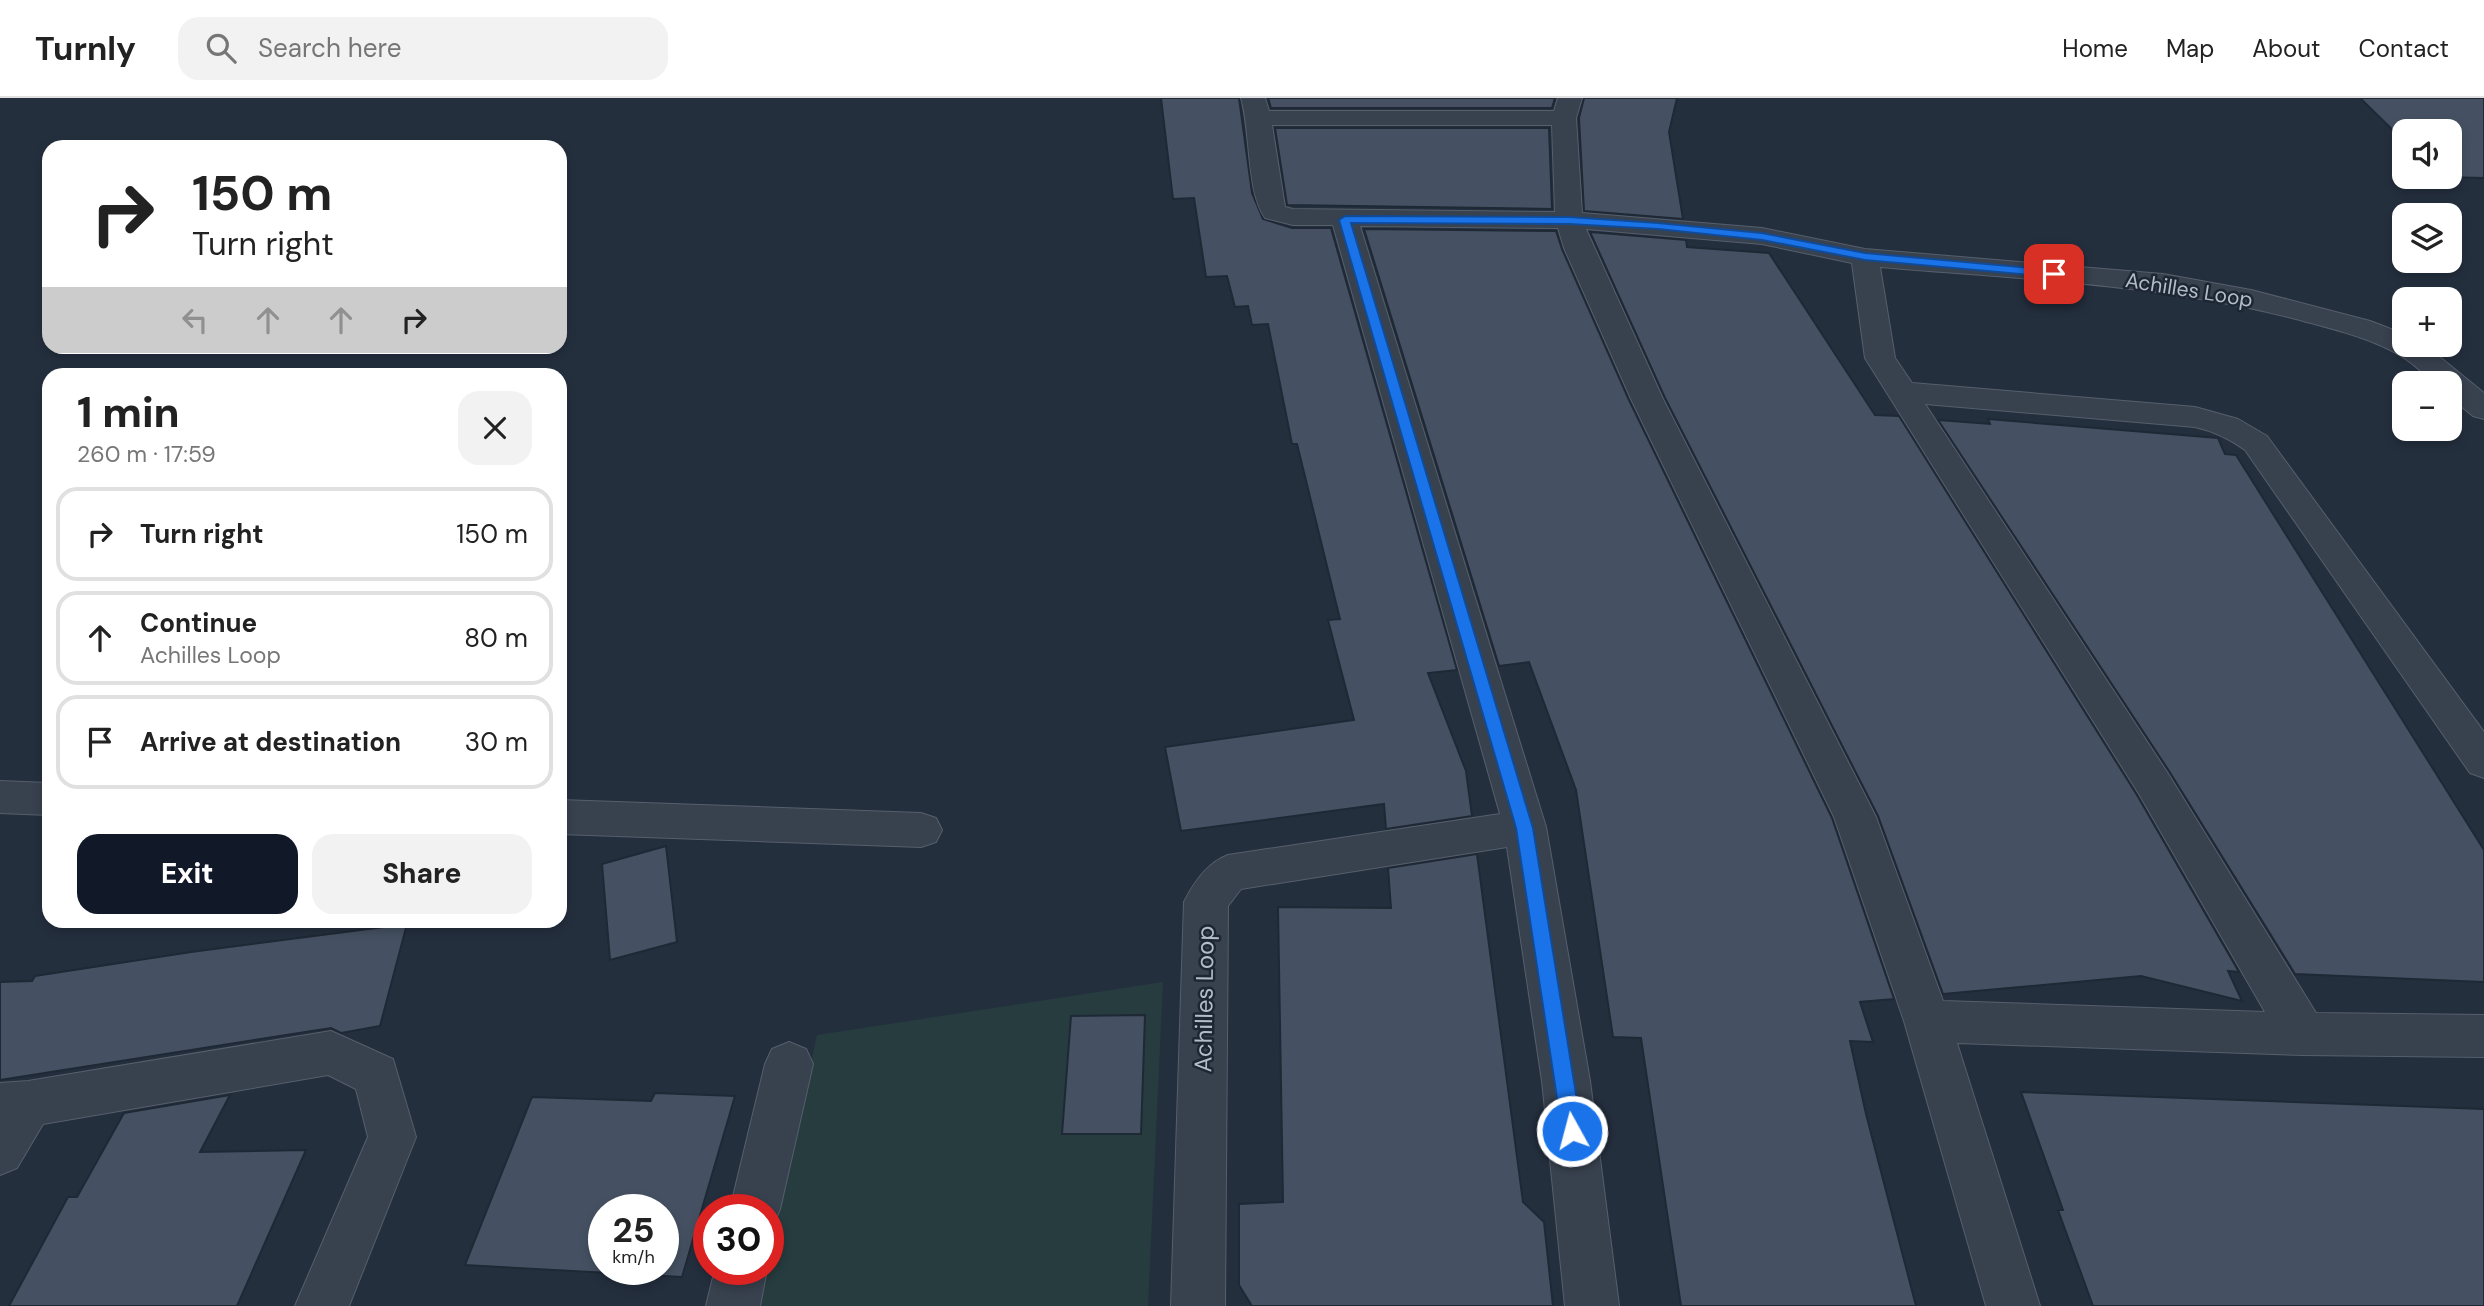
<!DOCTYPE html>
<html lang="en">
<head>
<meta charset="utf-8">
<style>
	body { margin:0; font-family:"DM Sans",sans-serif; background:#f2f2f2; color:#222; height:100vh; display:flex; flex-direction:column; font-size:26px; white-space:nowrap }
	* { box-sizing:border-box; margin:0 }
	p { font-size:23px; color:#767676 }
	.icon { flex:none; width:38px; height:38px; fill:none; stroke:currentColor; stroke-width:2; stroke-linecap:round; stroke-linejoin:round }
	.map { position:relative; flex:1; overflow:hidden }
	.panel { position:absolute; left:42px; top:270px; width:525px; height:560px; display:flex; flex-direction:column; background:#fff; border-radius:21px; box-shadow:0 4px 10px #0003 }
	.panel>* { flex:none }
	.banner { position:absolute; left:42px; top:42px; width:525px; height:214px; border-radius:21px; box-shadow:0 4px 10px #0003; background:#fff; color:#222; overflow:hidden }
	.controls { position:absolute; left:2392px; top:21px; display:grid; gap:14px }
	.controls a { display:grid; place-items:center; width:70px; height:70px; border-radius:14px; background:#fff; box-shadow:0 4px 10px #0003; font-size:35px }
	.speed { position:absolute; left:588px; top:1096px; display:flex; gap:14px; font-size:35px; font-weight:700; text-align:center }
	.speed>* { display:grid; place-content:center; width:91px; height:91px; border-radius:50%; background:#fff; box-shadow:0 4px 10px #0003; line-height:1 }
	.speed small { font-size:18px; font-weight:400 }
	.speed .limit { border:10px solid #d22; background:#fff; color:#111 }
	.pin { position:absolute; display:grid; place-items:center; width:60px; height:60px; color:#fff; margin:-30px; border-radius:14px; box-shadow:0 4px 10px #0006 }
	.me { position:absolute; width:77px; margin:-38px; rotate:353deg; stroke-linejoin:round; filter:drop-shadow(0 0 5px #0008) }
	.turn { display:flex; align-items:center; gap:24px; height:147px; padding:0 35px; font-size:32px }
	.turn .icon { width:91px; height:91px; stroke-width:2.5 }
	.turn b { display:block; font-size:49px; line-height:60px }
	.lanes { display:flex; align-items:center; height:66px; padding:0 35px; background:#0003; justify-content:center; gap:35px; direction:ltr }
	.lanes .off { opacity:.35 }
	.round { display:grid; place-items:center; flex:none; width:74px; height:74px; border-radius:21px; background:#f2f2f2 }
	.headline { display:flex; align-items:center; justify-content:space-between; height:119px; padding:0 35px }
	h1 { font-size:42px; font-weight:800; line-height:52px }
	.primary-button { display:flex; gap:14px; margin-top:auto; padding:14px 35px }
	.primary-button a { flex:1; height:80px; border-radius:21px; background:#111827; color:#fff; font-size:28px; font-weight:800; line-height:80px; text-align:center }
	.primary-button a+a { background:#f2f2f2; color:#222 }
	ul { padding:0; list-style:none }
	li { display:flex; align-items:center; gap:21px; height:94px; margin:0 14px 10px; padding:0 21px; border:4px solid #e0e0e0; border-radius:21px }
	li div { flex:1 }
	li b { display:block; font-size:26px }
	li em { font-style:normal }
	header { display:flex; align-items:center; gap:42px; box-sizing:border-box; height:98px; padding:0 35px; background:#fff; border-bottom:2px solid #e0e0e0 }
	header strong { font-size:33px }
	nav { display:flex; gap:38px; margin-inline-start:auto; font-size:24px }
	.search { width:490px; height:63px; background:#f2f2f2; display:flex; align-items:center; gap:18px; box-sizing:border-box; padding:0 24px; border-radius:21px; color:#767676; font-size:26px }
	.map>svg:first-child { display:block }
	.green { fill:#263c3f }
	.building { fill:#455162; stroke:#1f2835; stroke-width:2; fill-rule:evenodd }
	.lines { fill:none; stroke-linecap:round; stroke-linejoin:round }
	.minor-casing { stroke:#565f6c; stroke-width:2 }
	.minor { fill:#38414e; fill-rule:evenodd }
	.route { fill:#1a73e8; stroke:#114b97; stroke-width:2 }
	.labels { text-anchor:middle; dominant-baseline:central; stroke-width:5; stroke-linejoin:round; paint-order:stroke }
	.far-street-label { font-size:21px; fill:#b4bcc9; stroke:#1d2633 }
	.street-label { font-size:24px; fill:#b4bcc9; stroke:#1d2633 }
</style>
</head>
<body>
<header>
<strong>Turnly</strong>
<div class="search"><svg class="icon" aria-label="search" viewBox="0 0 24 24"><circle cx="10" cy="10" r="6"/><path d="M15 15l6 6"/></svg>Search here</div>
<nav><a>Home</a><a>Map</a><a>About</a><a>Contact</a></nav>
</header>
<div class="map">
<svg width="2484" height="1208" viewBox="0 0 2484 1208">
	<rect width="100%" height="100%" fill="#242f3e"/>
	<path class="green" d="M1163,884l-15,324h-389l58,-271z"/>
	<path class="building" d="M1161,0h78l13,95 11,26 29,9h39l126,442 -29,3 38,98 6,45 -86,13 -2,-25 -203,27 -16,-84 189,-27 -26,-100 12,-1 -43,-175h-5l-24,-120 -16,1 -4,-19 -13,1 -8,-31 -21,1 -12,-79 -21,1z
		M1268,0h287l-3,10h-281z
		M1584,0h93l-8,34 14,87 -99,-8 -5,-93z
		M2360,0h124v80l-42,-1h8v-46h-46v10z
		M1275,30h274l3,81 -265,-4z
		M1364,131l192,2 6,18 67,151 203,418 62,181 -34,3 13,40 -23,-1 16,73 50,192h-235l-40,-268 -28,-1 -37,-247 -47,-128 -30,4z
		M1590,134l96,8 1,7 82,6 106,162 24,1 238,379 102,177 -11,-1 14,30 -101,-25 -198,18 -65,-178 -213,-418z
		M1988,321l230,19 7,16 11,1 248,395v132l-189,-8 -126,-203 -231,-351 52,4z
		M666,748l11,96 -67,18 -8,-96z
		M1477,756l46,348 21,20 9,84h-301l-13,-21v-81l44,-2 -5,-295 113,1 -3,-40z
		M407,826l-27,102 -39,7 -10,-5 -331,52v-98l32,-1 3,-5 156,-24z
		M1145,917l-4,119h-79l9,-118z
		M2021,994l463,17v197h-391l-35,-96h5z
		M655,995l80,3 -53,181 -217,-12 67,-168 119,4zM604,1111h59v60h-59z
		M230,997l-30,57 106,-2 -69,156h-228l59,-109h9l47,-84z"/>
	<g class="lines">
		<defs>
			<path id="minor" d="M1241,0h24l4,13h285l4,-13h24l-6,20 6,95 180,15 103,21 298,25 88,16 119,31 34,13v11h21l59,48v26l-11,-3 -23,-19v-14h-16c-10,-9 -21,-20 -33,-27 -32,-19 -69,-27 -105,-37 -135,-35 -276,-40 -416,-52l15,91 17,25 283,24 43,12 29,17 217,296v46l-14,-5 -225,-323c-15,-11 -32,-19 -50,-23l-270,-23 242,368 149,241 168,2v42l-181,-2 -346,-12 83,263h-54l-82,-285 -70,-204 -203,-418 -67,-151 -6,-20 -198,-2 186,601 44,254 29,225h-54l-23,-225 -35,-234 -266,42 -13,17 -3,400h-54l13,-404c10,-20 23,-39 44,-47l272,-41 -167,-589h-40l-28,-7c-19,-27 -14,-86 -24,-120zM1272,27h280l3,87 -262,-3 -8,-2zM1586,131l176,15 90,19 13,95 274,436 126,218 -322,-11 -67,-184 -213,-418z
				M0,683l49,2v32l-49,-2z
				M560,702l361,13 15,5 6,12 -6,12 -15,5 -361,-13z
				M331,933l62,28 23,78 -67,169h-54l73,-169 -12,-48 -28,-14 -285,49 -26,44 -17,7v-92l28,-2z
				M789,944l17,7 7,15 -33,145 -7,18 -5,2v-20h-38l35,-145 7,-15z
				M715,1171h52l-7,37h-54z"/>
		</defs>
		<use href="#minor" class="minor-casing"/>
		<use href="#minor" class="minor"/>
	</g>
	<path class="route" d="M1345,118l224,1 89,6 104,10 103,20 189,17 6,4 -6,3 -189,-17 -103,-20 -104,-11 -89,-5 -218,-1 182,605 49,303 -3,7 -7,2 -7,-2 -3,-7 -46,-303 -177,-608z"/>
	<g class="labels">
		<g class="far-street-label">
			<text transform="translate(2189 192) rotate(9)">Achilles Loop</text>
		</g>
		<g class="street-label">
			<text transform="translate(1204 901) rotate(-89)">Achilles Loop</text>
		</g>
	</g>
</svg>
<div class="controls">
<a><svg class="icon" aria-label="sound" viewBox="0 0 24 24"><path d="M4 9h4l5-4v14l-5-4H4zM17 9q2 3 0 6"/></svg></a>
<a><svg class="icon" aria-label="layers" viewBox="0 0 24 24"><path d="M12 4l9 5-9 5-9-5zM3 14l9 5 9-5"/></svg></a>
<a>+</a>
<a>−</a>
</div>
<div class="speed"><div>25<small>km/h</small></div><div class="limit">30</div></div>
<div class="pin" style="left:2054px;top:176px;background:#d93025"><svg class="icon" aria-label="arrive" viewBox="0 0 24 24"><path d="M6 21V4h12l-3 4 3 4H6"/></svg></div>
<svg class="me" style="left:1572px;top:1033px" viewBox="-20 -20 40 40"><circle r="17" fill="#1a73e8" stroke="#fff" stroke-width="3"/><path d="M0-11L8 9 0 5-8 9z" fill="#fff"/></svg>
<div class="banner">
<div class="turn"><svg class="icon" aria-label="right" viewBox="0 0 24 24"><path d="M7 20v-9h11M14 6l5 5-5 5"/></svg><div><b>150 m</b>Turn right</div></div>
<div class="lanes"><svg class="icon off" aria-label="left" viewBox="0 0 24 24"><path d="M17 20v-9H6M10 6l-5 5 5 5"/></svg><svg class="icon off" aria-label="ahead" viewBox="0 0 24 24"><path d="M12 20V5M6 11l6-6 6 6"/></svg><svg class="icon off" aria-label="ahead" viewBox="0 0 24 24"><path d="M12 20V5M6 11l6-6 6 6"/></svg><svg class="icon" aria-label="right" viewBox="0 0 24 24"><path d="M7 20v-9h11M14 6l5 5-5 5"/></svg></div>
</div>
<section class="panel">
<div class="headline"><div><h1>1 min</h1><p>260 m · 17:59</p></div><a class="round"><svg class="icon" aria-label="close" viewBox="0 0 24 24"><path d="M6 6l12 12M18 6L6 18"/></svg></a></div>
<ul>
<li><svg class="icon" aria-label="right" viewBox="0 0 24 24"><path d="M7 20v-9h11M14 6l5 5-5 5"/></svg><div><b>Turn right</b></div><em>150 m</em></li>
<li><svg class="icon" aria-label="ahead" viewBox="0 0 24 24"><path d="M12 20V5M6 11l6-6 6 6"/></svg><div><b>Continue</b><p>Achilles Loop</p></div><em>80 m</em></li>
<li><svg class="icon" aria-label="arrive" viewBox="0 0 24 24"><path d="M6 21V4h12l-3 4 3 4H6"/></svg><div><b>Arrive at destination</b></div><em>30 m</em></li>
</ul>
<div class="primary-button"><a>Exit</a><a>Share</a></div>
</section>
</div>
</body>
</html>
